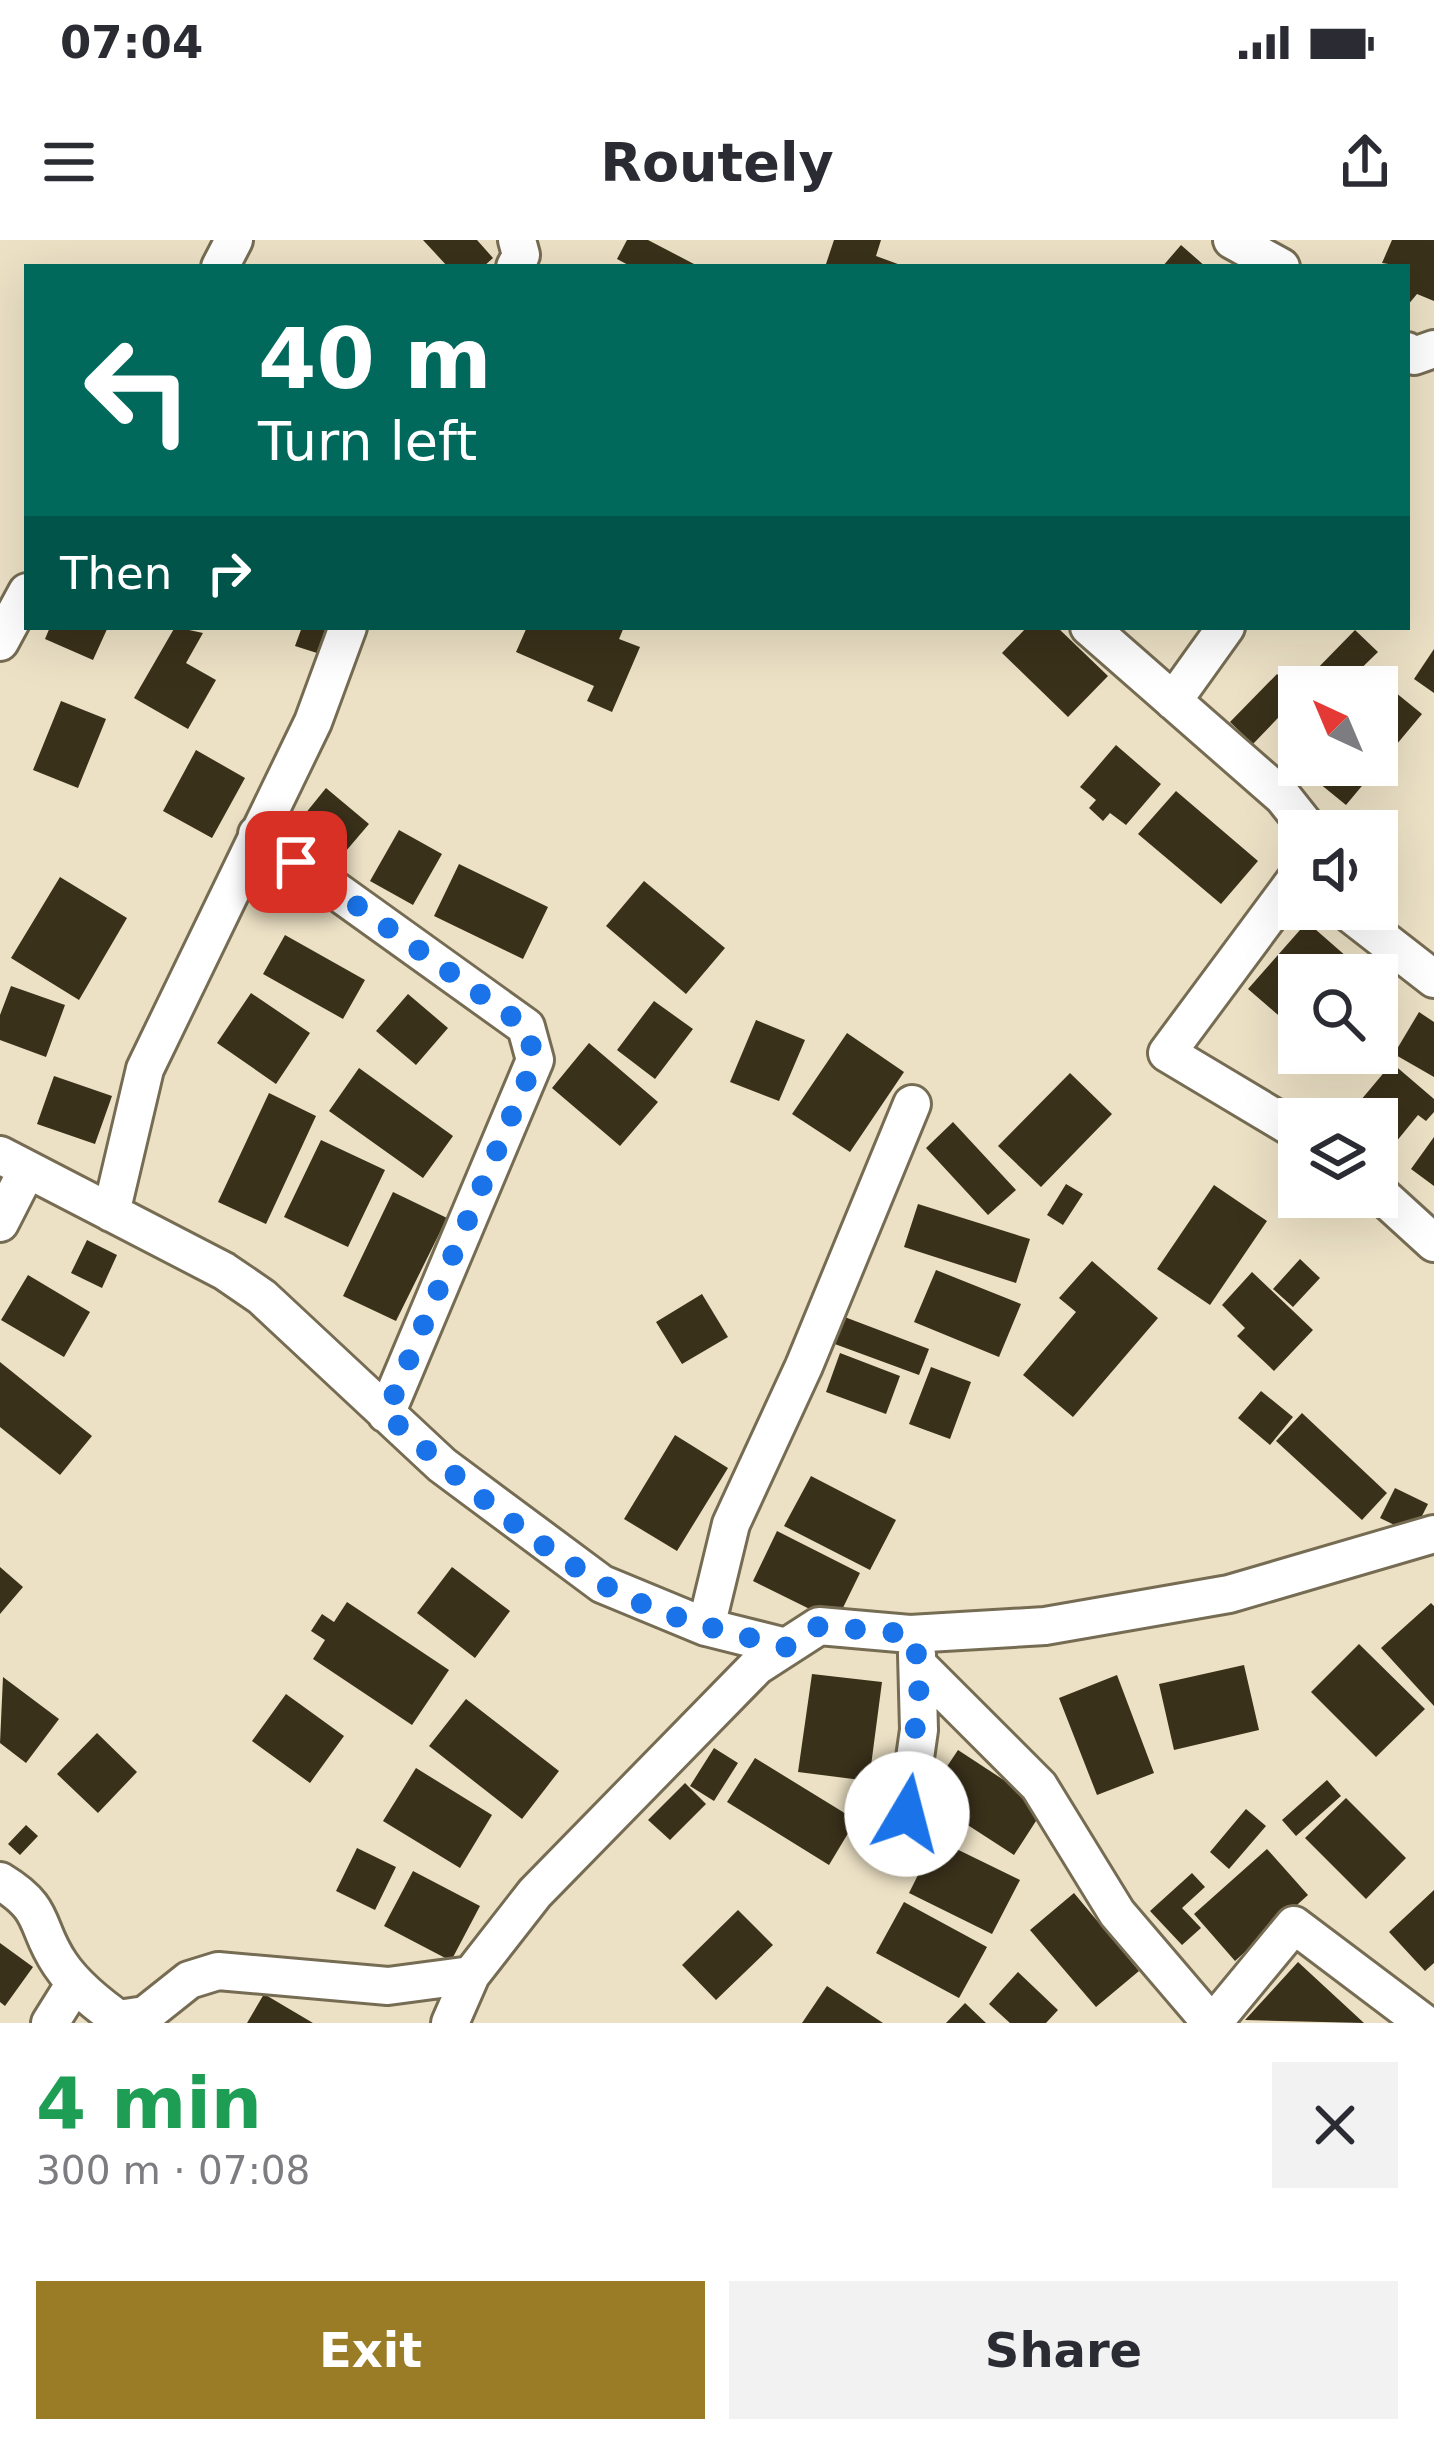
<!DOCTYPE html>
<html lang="en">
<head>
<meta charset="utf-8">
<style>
	body { margin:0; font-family:"DejaVu Sans",sans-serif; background:#f2f2f3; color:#2b2b33; height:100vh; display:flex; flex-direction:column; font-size:45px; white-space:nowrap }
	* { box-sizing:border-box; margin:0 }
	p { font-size:39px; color:#7c7c81 }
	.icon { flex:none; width:66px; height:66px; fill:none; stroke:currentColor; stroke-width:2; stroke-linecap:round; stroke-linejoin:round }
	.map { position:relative; height:1783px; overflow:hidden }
	.sheet { display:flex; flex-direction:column; background:#fff; flex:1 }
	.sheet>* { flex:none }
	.hud { position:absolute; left:24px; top:24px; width:1386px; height:366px; border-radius:0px; box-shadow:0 12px 48px #0002; background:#00695c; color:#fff; overflow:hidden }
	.needle { width:78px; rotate:316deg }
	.tools { position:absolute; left:1278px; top:426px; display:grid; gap:24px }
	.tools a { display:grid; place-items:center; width:120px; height:120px; border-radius:0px; background:#fff; box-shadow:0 12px 48px #0002; font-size:60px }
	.pin { position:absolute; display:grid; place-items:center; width:102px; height:102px; color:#fff; margin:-51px; border-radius:24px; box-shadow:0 6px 18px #0006 }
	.me { position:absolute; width:132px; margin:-66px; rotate:8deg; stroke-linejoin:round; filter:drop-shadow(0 0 9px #0008) }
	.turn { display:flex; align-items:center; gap:42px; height:252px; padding:0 36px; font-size:54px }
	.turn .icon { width:156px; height:156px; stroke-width:2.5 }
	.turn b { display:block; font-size:84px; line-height:102px }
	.then { display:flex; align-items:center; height:114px; padding:0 36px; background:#0003; gap:24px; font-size:45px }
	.round { display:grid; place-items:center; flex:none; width:126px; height:126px; border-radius:0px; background:#f2f2f3 }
	.summary { display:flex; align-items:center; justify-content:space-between; height:204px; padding:0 36px }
	h1 { font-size:72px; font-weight:600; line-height:90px; color:#1e9e55 }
	.primary-button { display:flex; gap:24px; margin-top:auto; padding:24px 36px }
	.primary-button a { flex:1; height:138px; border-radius:0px; background:#9a7c26; color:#fff; font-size:48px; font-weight:600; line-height:138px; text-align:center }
	.primary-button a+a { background:#f2f2f3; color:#2b2b33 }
	.status { display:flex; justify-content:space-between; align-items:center; height:84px; padding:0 60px; background:#fff; direction:ltr }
	.status svg { height:33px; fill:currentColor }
	header { display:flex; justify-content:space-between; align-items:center; height:156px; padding:0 36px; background:#fff; font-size:54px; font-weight:600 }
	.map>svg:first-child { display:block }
	.building { fill:#3a311a }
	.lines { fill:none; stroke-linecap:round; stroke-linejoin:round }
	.minor-casing { stroke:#766c53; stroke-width:42 }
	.minor { stroke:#fff; stroke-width:36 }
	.route { stroke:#1a73e8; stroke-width:21; stroke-dasharray:0 37.8 }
</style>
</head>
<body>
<div class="status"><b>07:04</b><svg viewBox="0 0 49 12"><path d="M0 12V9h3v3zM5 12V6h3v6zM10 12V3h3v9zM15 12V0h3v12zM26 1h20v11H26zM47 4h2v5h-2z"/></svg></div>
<header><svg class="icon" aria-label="menu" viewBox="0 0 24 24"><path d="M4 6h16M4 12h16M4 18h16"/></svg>Routely<svg class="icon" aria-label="share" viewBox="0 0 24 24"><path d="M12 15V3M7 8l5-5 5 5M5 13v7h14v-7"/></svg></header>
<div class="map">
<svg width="1434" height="1783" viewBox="0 0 1434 1783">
	<rect width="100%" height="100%" fill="#ece1c5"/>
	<path class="building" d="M423,0h54l16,18 -10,9h-35z
		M627,0h21l46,24 -62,3 -15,-8z
		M834,0h47l-5,16 30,11h-81z
		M1392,0h42v61l-17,-7 -10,12v-39l-25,-4z
		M1181,5l25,22h-44z
		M50,387h58l-15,33 -48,-21z
		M175,387l28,6 -17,30 30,17 -28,49 -54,-31z
		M302,387h24l-9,26 -22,-7z
		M527,387h97l-5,12 21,8 -28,65 -25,-11 7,-15 -78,-34z
		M1027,387h30l51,49 -40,41 -66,-64z
		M1355,390l23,22 -36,35h-15l-14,-14z
		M1434,409v44l-20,-14z
		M1277,434l22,22 -46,48 -23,-22z
		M1379,439l43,35 -76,91 -43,-35 5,-5h69v-78h-4z
		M61,461l45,18 -28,69 -45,-18z
		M1116,505l45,39 -35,41 -16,-12 -7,8 -14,-13 7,-8 -16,-13z
		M196,510l49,28 -33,60 -49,-27z
		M326,548l43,36 -35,41 -42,-35z
		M1176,551l82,70 -37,43 -83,-70z
		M399,590l43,24 -29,51 -43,-24z
		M459,624l89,43 -25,52 -89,-43z
		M60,637l67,41 -48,82 -68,-42z
		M644,641l81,67 -39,46 -80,-68z
		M1307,682l48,42 -9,11h-47v58l-51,-44z
		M285,695l80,45 -22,39 -80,-45z
		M11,746l54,19 -19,52 -46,-17v-25z
		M251,753l59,40 -34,51 -59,-41z
		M408,754l40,34 -32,37 -40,-34z
		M654,761l39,28 -38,50 -38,-29z
		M1419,772l15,10v55l-40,-23z
		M756,780l49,20 -26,61 -49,-19z
		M847,793l57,39 -54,80 -58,-38z
		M589,803l69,59 -38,44 -68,-58z
		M1392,823l42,36v13l-8,9 -8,-6 -31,38 -10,-8v-26h-32z
		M359,828l94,68 -30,42 -94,-67z
		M1070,833l42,41 -71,73 -43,-41z
		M54,836l58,20 -17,48 -58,-20z
		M269,853l47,23 -50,108 -48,-22z
		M953,882l63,68 -28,25 -62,-67z
		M1434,897v49l-23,-17z
		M321,900l64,30 -37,77 -64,-30z
		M1066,944l17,10 -20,31 -16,-10z
		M1214,945l53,36 -57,84 -53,-36z
		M393,952l54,26 -51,103 -53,-25z
		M918,964l112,35 -14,44 -112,-36z
		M87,1000l30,15 -15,33 -31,-15z
		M1300,1019l20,19 -27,29 -20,-18z
		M1092,1021l66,57 -85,99 -50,-42 53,-63 -17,-14z
		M936,1030l85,34 -22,53 -85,-35z
		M1252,1032l61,58 -39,41 -37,-35 8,-8 -23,-23z
		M28,1035l62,37 -26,45 -63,-37z
		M702,1054l26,43 -46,27 -26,-42z
		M842,1076l87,33 -10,26 -87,-32z
		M840,1113l60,23 -14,38 -60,-22z
		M0,1122l92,74 -32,39 -60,-48z
		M931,1127l40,15 -21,57 -41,-15z
		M1261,1151l32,26 -23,28 -32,-27z
		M1302,1173l85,80 -25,27 -86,-79z
		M675,1195l53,33 -51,83 -53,-32z
		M811,1236l85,44 -26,50 -86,-44z
		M1395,1248l33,16 -15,30 -33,-16z
		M777,1291l83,42 -24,49 -83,-41z
		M0,1327l23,20 -23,27z
		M452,1327l58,44 -35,47 -58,-45z
		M347,1362l102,68 -37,55 -99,-66 12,-19 -14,-9 11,-17 12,8z
		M1431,1363l3,3v100l-53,-58z
		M1359,1404l66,65 -49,48 -65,-65z
		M1244,1425l15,65 -85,20 -15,-66z
		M812,1434l70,8 -13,99 -71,-9z
		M1117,1435l37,98 -57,22 -38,-97z
		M3,1437l56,42 -33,44 -26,-20z
		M286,1454l58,42 -34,47 -58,-42z
		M466,1459l93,72 -37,48 -93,-73z
		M97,1493l40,39 -39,41 -41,-39z
		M714,1508l24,15 -24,38 -24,-15z
		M958,1510l87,57 -31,48 -88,-57z
		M755,1518l101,62 -27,45 -102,-63z
		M416,1528l76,47 -32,53 -77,-47z
		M1327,1540l14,16 -45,40 -14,-16z
		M685,1543l21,21 -36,36 -22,-20z
		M1346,1558l60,60 -40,41 -61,-61z
		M1246,1569l20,17 -37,43 -19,-17z
		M26,1585l12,11 -18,19 -12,-11z
		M936,1599l84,41 -28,54 -83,-41z
		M357,1608l39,19 -21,43 -39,-19z
		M1267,1609l41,46 -73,66 -41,-47z
		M413,1631l67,35 -29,55 -67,-35z
		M1192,1633l13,14 -23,21 19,20 -19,17 -32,-34z
		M1434,1650v73l-9,8 -36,-39z
		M1074,1653l65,78 -43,36 -66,-77z
		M904,1662l83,45 -28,51 -83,-45z
		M738,1670l35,35 -57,55 -34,-35z
		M0,1703l33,24 -28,39 -5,-4z
		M1298,1722l66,61 -119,-3z
		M1018,1732l40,38 -12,13h-36l-21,-19z
		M827,1746l56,37h-81z
		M264,1754l49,29h-66z
		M965,1763l21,20h-40z"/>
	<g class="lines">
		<defs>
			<path id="minor" d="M1232,0l49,27
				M220,27l14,-27
				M515,27l6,-12 -4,-15
				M1407,111l7,5 20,-7
				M1089,387l194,170 27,34
				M0,402l27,-50
				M1173,461l53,-74
				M257,594l269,193 9,33 -149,354
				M1299,635l-132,178 132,79
				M1344,669l90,70
				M0,915l224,116 38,26 180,168 160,119 104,43 80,20
				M1377,951l57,52
				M111,973l34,-144 168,-347 35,-95
				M0,983l27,-53
				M706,1387l25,-103 73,-158 108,-262
				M921,1428l118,118 78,127 94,110
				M907,1574l12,-84 -2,-76
				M0,1641c48,29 34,45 60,83 16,24 41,43 64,59
				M118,1779l27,-4 44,-35 29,-9 170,15 83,-11
				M50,1783l25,-40
				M450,1783l21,-48 64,-82 222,-227 62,-40 91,8 135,-8 184,-32 205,-60
				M1213,1783l81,-98 130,98"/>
		</defs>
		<use href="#minor" class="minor-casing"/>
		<use href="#minor" class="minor"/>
	</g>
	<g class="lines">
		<path class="route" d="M296,622l230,165 9,33 -149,354c66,60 140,125 218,171 55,32 120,46 182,62l33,-21 91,8 11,34 -14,146"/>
	</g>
</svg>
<div class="tools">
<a><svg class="needle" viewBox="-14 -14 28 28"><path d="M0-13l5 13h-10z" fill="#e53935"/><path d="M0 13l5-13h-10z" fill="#7c7c81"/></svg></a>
<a><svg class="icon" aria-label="sound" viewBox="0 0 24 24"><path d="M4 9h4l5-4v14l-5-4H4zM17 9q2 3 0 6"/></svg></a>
<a><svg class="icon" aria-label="search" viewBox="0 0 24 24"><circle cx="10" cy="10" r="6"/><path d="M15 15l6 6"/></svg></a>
<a><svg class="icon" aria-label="layers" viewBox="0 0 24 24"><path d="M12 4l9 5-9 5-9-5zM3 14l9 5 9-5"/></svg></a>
</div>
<div class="pin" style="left:296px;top:622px;background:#d93025"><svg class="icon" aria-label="arrive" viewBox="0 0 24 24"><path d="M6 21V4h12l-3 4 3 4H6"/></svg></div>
<svg class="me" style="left:907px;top:1574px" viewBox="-20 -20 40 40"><circle r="19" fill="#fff"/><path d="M0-13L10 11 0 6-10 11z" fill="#1a73e8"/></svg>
<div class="hud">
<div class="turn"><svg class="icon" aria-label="left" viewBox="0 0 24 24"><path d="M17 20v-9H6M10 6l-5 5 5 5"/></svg><div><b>40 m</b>Turn left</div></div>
<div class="then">Then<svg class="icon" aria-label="right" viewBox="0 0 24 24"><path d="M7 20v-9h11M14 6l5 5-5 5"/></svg></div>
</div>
</div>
<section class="sheet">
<div class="summary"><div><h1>4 min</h1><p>300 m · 07:08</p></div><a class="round"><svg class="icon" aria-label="close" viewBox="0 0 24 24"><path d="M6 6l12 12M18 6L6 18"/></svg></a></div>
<div class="primary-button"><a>Exit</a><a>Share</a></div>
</section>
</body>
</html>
